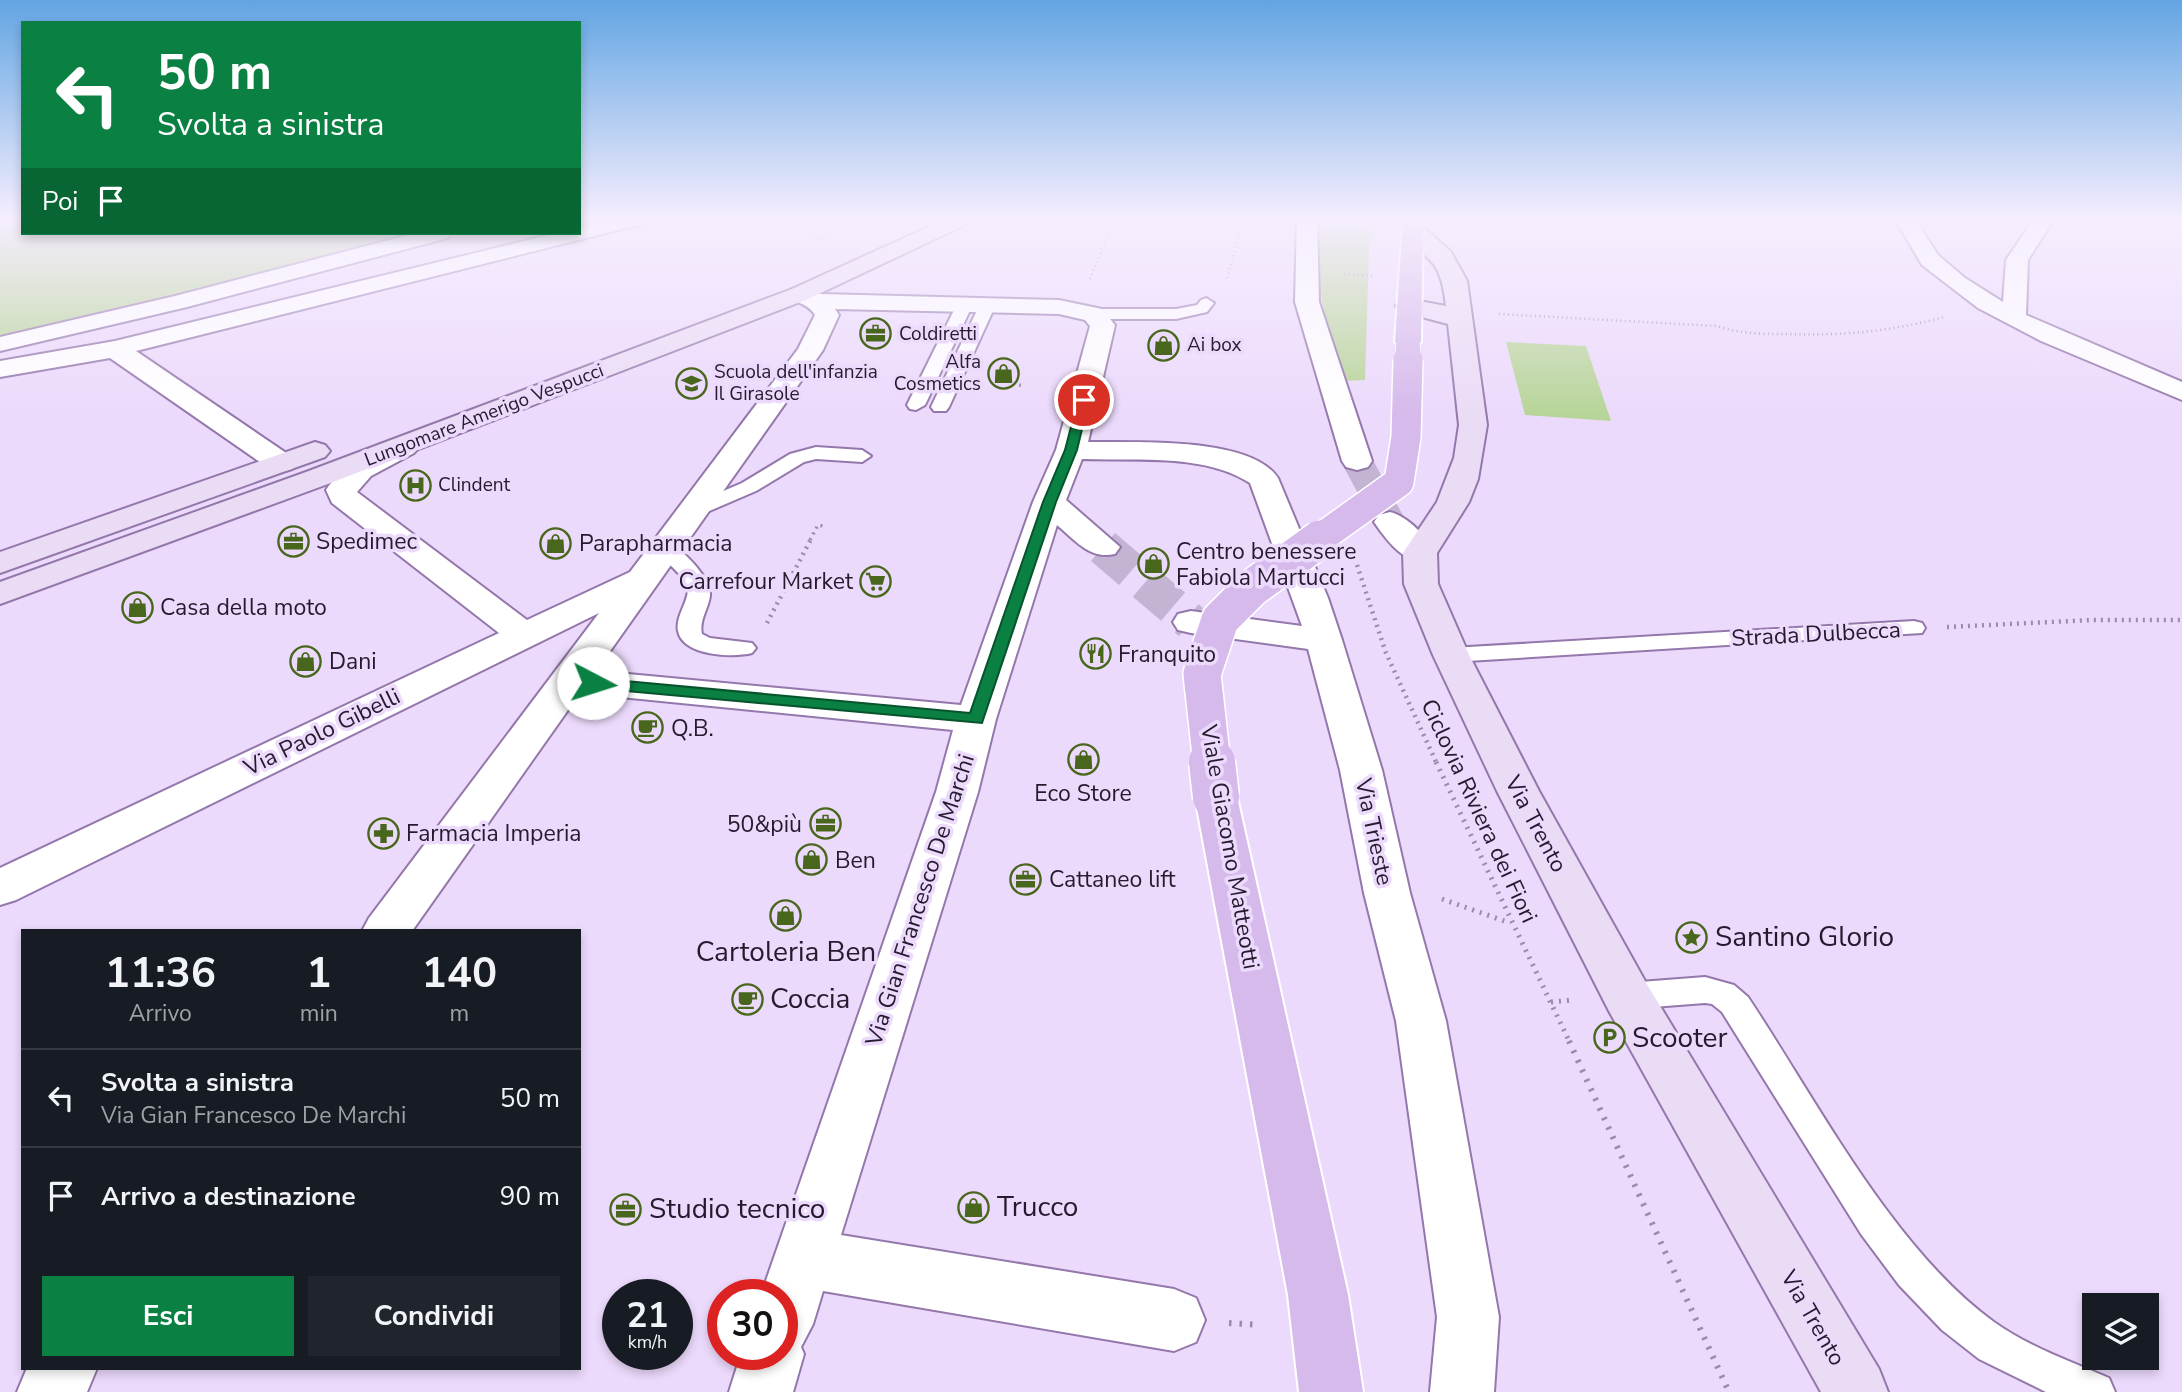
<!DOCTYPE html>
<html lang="it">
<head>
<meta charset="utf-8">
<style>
	body { margin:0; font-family:"Nunito Sans",sans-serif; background:#20242c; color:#f1f3f6; height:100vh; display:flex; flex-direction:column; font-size:26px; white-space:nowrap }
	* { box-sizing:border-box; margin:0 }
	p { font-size:23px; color:#9ea1a6 }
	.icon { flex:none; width:38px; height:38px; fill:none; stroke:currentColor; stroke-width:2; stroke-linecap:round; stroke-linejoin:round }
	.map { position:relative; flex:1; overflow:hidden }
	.drawer { position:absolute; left:21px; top:929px; width:560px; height:441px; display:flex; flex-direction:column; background:#171b24; border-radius:0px; box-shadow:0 4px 10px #0003 }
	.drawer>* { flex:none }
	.hud { position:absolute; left:21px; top:21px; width:560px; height:214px; border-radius:0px; box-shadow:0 4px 10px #0003; background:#0b8043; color:#fff; overflow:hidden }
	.buttons { position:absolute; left:2082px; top:1293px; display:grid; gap:14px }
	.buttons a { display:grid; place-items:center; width:77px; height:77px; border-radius:0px; background:#171b24; box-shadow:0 4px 10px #0003; font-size:35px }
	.speed { position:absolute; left:602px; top:1279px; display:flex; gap:14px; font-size:35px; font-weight:700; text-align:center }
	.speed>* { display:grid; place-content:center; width:91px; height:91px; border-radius:50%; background:#171b24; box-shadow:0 4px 10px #0003; line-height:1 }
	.speed small { font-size:18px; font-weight:400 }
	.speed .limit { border:10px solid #d22; background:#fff; color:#111 }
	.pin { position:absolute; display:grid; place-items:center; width:60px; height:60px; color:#fff; margin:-30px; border:4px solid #fff; border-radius:50%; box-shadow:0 2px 7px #0007 }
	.me { position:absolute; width:77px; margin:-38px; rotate:95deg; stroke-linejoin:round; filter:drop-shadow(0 0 5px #0008) }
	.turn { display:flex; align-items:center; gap:24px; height:147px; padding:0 21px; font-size:32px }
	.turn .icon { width:91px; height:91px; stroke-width:2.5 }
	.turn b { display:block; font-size:49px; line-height:60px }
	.then { display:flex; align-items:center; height:66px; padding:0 21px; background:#0003; gap:14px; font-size:26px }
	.eta { display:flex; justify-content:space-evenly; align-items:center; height:119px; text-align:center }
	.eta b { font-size:42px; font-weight:700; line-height:49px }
	.primary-button { display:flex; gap:14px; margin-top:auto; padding:14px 21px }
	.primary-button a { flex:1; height:80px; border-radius:0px; background:#0b8043; color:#fff; font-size:28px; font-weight:700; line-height:80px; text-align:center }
	.primary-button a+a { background:#20242c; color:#f1f3f6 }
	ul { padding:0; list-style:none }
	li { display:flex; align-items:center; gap:21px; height:98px; padding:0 21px; border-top:2px solid #363941 }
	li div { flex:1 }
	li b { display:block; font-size:26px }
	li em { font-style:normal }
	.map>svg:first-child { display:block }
	.green { fill:#b8d599 }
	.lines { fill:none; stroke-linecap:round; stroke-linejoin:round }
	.street-tunnel-far1 { stroke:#c4b4d3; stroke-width:29; stroke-dasharray:29 15; stroke-linecap:butt }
	.street-tunnel { stroke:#c4b4d3; stroke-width:37; stroke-dasharray:37 18; stroke-linecap:butt }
	.lane-casing { stroke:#9477ab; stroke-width:4 }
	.street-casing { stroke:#9477ab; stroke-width:4 }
	.secondary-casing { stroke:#9477ab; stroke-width:4 }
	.primary-casing { stroke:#fff; stroke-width:4 }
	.path-far4 { stroke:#9b8ba8; stroke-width:2.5; stroke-dasharray:1 3.5; stroke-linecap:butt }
	.path-far3 { stroke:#9b8ba8; stroke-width:3.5; stroke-dasharray:2 4.5; stroke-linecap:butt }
	.path-far2 { stroke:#9b8ba8; stroke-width:4.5; stroke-dasharray:2 5; stroke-linecap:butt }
	.path-far1 { stroke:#9b8ba8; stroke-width:5; stroke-dasharray:2 6; stroke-linecap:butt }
	.path { stroke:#9b8ba8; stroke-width:6; stroke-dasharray:2.5 8; stroke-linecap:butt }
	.lane { fill:#fff; fill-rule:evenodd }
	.street { fill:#fff; fill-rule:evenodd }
	.secondary { fill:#eadcf5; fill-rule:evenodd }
	.primary { fill:#d6baeb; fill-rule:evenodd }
	.primary-bridge-far3-casing { stroke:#fff; stroke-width:25; stroke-linecap:butt }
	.primary-bridge-far2-casing { stroke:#fff; stroke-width:32; stroke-linecap:butt }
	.primary-bridge-far1-casing { stroke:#fff; stroke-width:40; stroke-linecap:butt }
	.primary-bridge-casing { stroke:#fff; stroke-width:49; stroke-linecap:butt }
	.primary-bridge-far3 { stroke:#d6baeb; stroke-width:24 }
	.primary-bridge-far2 { stroke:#d6baeb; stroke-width:29 }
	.primary-bridge-far1 { stroke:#d6baeb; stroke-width:37 }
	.primary-bridge { stroke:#d6baeb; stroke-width:46 }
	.route { fill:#0b8043; stroke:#07532c; stroke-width:2 }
	.labels { text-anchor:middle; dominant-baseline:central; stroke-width:7; stroke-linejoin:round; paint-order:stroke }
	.far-poi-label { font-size:19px; fill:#261a2f; stroke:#ecdafc; text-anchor:start }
	.far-street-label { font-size:19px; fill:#261a2f; stroke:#ecdafc }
	.poi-label { font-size:23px; fill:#261a2f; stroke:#ecdafc; text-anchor:start }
	.street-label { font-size:23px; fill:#261a2f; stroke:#ecdafc }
	.near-poi-label { font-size:28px; fill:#261a2f; stroke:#ecdafc; text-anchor:start }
</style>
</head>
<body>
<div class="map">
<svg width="2182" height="1392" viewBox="0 0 2182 1392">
	<rect width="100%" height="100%" fill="#ecdafc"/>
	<path class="green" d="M0,219h23v14h435l-458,115z
		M1320,219h57l-8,29 -4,132 -21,1c-17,-57 -34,-103 -24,-162z
		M1506,342l80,4 25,75 -86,-6z"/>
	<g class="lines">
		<path class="street-tunnel-far1" d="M1357,461l33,61"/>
		<path class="street-tunnel" d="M1103,547l88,75"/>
		<defs>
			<path id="lane" d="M1206,298l8,5 -7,9 -31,7h-83l-8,-5 8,-5h83l21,-4 4,-5z
				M965,299l8,5 -48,101 -9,5 -6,-1 -3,-4 50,-101z
				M988,299l8,5 -47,103 -3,4h-12l-3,-4 49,-103z
				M816,447l46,3 9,6 -9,6 -46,-3 -12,3 -48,29 -56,24h-14l-3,-4 3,-4 56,-24 48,-29z
				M665,542c15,3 47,37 45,54 -2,14 -11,24 -8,38l8,4 42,5 4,5 -4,5c-19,5 -69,3 -74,-22 -3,-14 10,-28 10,-42l-8,-14 -26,-27 4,-4z
				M1914,621l8,2 3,5 -3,5 -471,29 -8,-2 -4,-5 4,-5 8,-2z
				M1705,977l29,8 14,12c69,104 145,252 246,325 35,25 76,39 115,56l6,14h-69l-67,-33 -37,-29 -43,-45 -38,-51 -139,-222 -10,-8 -7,-1 -78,6 -11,-4 -5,-9 5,-9 11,-4z"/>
			<path id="street" d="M615,219h34l-3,4 -510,128 156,106 4,6 -4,6 -11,3 -11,-3 -160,-111 -110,19v-16l115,-20 442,-108h22v-6z
				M1297,219h20l2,83 53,159 -4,6 -11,3 -11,-3 -4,-6 -47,-159z
				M1895,219h20l23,36 27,23 38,24 3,-42 28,-41h20l-26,41 -2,55 156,67v18l-141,-59 -63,-33 -56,-43z
				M416,233h35l-3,5 -261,69 -187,44v-14l175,-41z
				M800,287l21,7 238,6 43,9 13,16 -27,117c47,1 162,-6 190,36l50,120 14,42 40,130 28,123 36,128 53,296 -5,75h-64l7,-75 -41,-296 -32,-128 -24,-123 -32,-121 -117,-16 -13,-3 -5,-8 5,-8 13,-3 111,15 -52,-143c-46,-30 -115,-22 -168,-24l-16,41 54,47 -5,7c-25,6 -40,-14 -58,-29l-61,194 -18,73 -137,443 333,54 22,9 9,22 -9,22 -22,9 -351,-60 -10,33 -12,23 3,7 -11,38h-64l12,-38h41v-59h-21l175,-503 17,-62 -373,-37 -168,238h-50l7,-13 230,-305 -583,287 -16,5v-37l499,-235 -167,-130 -6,-13c16,-24 58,-57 88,-49l5,6 -5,6 -43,23 -14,16 170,128 103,-48 168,-223 17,-34c-8,-13 -19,-10 -27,-21l4,-5zM835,309l224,5 26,6 5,6 -34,124 -23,52 -72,203 -365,-34 227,-321 16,-35z
				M1390,512c19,5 36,25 47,41l-5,7c-26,7 -44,-18 -58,-38l5,-7z
				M27,1368h70l-10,24h-70z"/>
			<path id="secondary" d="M946,219h26l-3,4 -161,76 -480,185 -328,120v-22l306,-110 486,-183z
				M1412,223l8,1 31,28 16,29 20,144 -9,54 -9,23 -32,51 1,31 31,71 70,136 106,190 234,388 9,23h-67l-212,-381 -112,-220 -64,-136 -29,-71 -1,-31 34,-51 17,-44 5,-33 -11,-101 -49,-13 -3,-5 3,-5 9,-2 38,7c-6,-53 -19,-41 -45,-77l3,-5z
				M315,442l10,3 5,6 -5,6 -325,116v-21z"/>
			<path id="primary" d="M1403,219h20l-2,123 -4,5 -9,3 -9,-3 -4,-5z
				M1216,782l15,4 6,11 111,498 15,97h-64l-11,-97 -93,-498 6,-11z"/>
		</defs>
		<use href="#lane" class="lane-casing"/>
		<use href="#street" class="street-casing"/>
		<use href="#secondary" class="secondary-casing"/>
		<use href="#primary" class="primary-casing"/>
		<path class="path-far4" d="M741,219l50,6 38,16
			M1118,219l124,6
			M995,226l40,2 31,-9
			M1344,274l30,2
			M1227,278l17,-59
			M1090,279l24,-60
			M1499,314l218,12c23,8 47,8 71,8 54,2 105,-3 157,-17"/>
		<path class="path-far3" d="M1019,385l4,1
			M810,540l8,-15 5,1"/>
		<path class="path-far2" d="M1357,565l29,88 51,111
			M767,623l44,-84
			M1947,627l145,-7h90"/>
		<path class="path-far1" d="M1436,762l134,281
			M1442,899l68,24
			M1551,1002l20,-2"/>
		<path class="path" d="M1569,1041l160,351
			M1229,1323l31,2"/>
		<use href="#lane" class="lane"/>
		<use href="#street" class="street"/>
		<use href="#secondary" class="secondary"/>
		<use href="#primary" class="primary"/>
		<defs>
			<path id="primary-bridge-far3" d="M1408,362v-20"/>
			<path id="primary-bridge-far2" d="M1318,540l81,-58 7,-45 2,-77"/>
			<path id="primary-bridge-far1" d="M1212,764l-10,-90 18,-54 32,-32 68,-49"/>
			<path id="primary-bridge" d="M1212,762l4,35"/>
		</defs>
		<use href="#primary-bridge-far3" class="primary-bridge-far3-casing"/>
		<use href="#primary-bridge-far2" class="primary-bridge-far2-casing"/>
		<use href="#primary-bridge-far1" class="primary-bridge-far1-casing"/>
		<use href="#primary-bridge" class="primary-bridge-casing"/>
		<use href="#primary-bridge-far3" class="primary-bridge-far3"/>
		<use href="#primary-bridge-far2" class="primary-bridge-far2"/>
		<use href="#primary-bridge-far1" class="primary-bridge-far1"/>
		<use href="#primary-bridge" class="primary-bridge"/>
	</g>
	<linearGradient id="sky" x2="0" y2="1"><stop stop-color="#62a5e3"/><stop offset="0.53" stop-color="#f6eefe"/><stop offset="1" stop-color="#f6eefe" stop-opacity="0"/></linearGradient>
	<rect width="2182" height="413" fill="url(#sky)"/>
	<path class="route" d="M1084,397l5,3 -12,50 -21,52 -74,221 -389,-35 -8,-5 8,-5 377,35 73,-211 22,-52 13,-50z"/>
	<defs>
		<symbol id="office-ring" viewBox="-11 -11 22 22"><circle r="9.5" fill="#ecdafc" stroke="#48671c" stroke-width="1.5"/><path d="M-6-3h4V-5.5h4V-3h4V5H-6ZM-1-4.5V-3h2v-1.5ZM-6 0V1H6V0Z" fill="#48671c"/></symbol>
		<symbol id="shop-ring" viewBox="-11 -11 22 22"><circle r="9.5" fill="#ecdafc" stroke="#48671c" stroke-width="1.5"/><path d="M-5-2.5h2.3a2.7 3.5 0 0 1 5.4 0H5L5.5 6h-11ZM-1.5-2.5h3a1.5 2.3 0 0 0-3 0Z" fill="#48671c"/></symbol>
		<symbol id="school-ring" viewBox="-11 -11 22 22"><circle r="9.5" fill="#ecdafc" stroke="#48671c" stroke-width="1.5"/><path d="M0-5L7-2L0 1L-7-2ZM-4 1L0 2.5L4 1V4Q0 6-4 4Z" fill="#48671c"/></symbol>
		<symbol id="hospital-ring" viewBox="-11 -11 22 22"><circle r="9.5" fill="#ecdafc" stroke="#48671c" stroke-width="1.5"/><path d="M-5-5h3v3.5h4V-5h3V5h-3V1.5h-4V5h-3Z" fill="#48671c"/></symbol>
		<symbol id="supermarket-ring" viewBox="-11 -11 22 22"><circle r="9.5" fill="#ecdafc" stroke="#48671c" stroke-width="1.5"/><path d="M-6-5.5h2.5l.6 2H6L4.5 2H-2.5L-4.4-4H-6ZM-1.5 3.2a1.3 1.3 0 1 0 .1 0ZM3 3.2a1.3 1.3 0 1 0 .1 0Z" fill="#48671c"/></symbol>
		<symbol id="restaurant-ring" viewBox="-11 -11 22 22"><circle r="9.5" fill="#ecdafc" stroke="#48671c" stroke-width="1.5"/><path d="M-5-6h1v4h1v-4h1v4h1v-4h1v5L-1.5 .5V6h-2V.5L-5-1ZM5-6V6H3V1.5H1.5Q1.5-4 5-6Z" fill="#48671c"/></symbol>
		<symbol id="cafe-ring" viewBox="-11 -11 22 22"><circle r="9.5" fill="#ecdafc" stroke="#48671c" stroke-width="1.5"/><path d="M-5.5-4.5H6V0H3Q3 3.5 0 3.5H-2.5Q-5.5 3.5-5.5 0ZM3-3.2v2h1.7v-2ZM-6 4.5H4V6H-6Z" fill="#48671c"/></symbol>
		<symbol id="pharmacy-ring" viewBox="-11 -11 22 22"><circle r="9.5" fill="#ecdafc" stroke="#48671c" stroke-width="1.5"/><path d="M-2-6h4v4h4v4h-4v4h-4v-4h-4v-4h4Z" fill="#48671c"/></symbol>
		<symbol id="sight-ring" viewBox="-11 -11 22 22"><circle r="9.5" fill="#ecdafc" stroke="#48671c" stroke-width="1.5"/><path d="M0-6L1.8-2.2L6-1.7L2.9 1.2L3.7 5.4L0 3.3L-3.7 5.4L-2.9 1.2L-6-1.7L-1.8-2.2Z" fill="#48671c"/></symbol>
		<symbol id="parking-ring" viewBox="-11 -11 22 22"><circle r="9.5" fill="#ecdafc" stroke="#48671c" stroke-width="1.5"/><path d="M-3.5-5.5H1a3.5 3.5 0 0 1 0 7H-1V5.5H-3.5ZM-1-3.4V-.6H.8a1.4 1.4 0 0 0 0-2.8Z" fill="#48671c"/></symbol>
	</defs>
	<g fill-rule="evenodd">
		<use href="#office-ring" x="858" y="316" width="35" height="35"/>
		<use href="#shop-ring" x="1146" y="328" width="35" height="35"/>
		<use href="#shop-ring" x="986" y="356" width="35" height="35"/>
		<use href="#school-ring" x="674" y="366" width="35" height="35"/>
		<use href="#hospital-ring" x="398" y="468" width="35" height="35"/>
		<use href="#office-ring" x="276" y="524" width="35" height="35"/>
		<use href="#shop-ring" x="538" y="526" width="35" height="35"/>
		<use href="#shop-ring" x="1136" y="546" width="35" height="35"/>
		<use href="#supermarket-ring" x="858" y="564" width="35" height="35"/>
		<use href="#shop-ring" x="120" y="590" width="35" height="35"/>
		<use href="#restaurant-ring" x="1078" y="636" width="35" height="35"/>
		<use href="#shop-ring" x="288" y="644" width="35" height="35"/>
		<use href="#cafe-ring" x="630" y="710" width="35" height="35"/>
		<use href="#shop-ring" x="1066" y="742" width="35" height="35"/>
		<use href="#office-ring" x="808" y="806" width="35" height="35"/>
		<use href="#pharmacy-ring" x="366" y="816" width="35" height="35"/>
		<use href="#shop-ring" x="794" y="842" width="35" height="35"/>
		<use href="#office-ring" x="1008" y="862" width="35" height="35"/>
		<use href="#shop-ring" x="768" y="898" width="35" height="35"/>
		<use href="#sight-ring" x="1674" y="920" width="35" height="35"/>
		<use href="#cafe-ring" x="730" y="982" width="35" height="35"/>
		<use href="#parking-ring" x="1592" y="1020" width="35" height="35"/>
		<use href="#shop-ring" x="956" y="1190" width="35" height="35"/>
		<use href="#office-ring" x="608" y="1192" width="35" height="35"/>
	</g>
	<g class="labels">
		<g class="far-poi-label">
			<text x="899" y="334">Coldiretti</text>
			<text x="1187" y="345">Ai box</text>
			<text x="981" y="362" text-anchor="end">Alfa<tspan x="981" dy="22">Cosmetics</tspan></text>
			<text x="714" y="372">Scuola dell'infanzia<tspan x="714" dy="22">Il Girasole</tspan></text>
			<text x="438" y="485">Clindent</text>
		</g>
		<g class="far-street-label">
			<text transform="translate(484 415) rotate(-21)">Lungomare Amerigo Vespucci</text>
		</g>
		<g class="poi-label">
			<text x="316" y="541">Spedimec</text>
			<text x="579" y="543">Parapharmacia</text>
			<text x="1176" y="551">Centro benessere<tspan x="1176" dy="26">Fabiola Martucci</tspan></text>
			<text x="853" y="581" text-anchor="end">Carrefour Market</text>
			<text x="160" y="607">Casa della moto</text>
			<text x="1118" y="654">Franquito</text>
			<text x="329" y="661">Dani</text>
			<text x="671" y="728">Q.B.</text>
			<text x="1083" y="793" text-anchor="middle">Eco Store</text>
			<text x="802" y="824" text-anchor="end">50&amp;più</text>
			<text x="406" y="833">Farmacia Imperia</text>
			<text x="835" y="860">Ben</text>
			<text x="1049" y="879">Cattaneo lift</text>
		</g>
		<g class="street-label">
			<text transform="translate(1816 634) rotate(-3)">Strada Dulbecca</text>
			<text transform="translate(322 732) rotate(-26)">Via Paolo Gibelli</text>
			<text transform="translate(1479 811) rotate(65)">Ciclovia Riviera dei Fiori</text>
			<text transform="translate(1536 824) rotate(62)">Via Trento</text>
			<text transform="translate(1374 832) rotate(78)">Via Trieste</text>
			<text transform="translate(1230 847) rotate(80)">Viale Giacomo Matteotti</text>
			<text transform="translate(920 900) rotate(-72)">Via Gian Francesco De Marchi</text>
			<text transform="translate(1813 1318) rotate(60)">Via Trento</text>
		</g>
		<g class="near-poi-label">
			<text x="1715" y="937">Santino Glorio</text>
			<text x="786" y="952" text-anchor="middle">Cartoleria Ben</text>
			<text x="770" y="999">Coccia</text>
			<text x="1632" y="1038">Scooter</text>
			<text x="997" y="1207">Trucco</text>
			<text x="649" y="1209">Studio tecnico</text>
		</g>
	</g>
</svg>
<div class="buttons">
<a><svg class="icon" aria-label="layers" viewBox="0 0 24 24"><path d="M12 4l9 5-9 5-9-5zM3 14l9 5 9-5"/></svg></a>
</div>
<div class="speed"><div>21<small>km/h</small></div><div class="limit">30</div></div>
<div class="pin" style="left:1084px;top:400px;background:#d93025"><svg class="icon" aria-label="arrive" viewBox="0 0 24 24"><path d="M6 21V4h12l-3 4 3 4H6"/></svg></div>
<svg class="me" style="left:593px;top:683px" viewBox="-20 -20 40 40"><circle r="19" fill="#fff"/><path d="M0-13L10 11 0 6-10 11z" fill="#0b8043"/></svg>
<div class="hud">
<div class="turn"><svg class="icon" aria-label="left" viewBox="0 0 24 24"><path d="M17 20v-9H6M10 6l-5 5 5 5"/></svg><div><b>50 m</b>Svolta a sinistra</div></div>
<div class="then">Poi<svg class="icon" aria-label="arrive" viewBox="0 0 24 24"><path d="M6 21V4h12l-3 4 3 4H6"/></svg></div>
</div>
<section class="drawer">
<div class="eta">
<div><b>11:36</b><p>Arrivo</p></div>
<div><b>1</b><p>min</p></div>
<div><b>140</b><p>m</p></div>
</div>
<ul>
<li><svg class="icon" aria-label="left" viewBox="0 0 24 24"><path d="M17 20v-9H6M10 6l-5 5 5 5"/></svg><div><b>Svolta a sinistra</b><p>Via Gian Francesco De Marchi</p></div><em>50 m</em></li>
<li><svg class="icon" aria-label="arrive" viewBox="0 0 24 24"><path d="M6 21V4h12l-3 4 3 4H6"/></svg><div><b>Arrivo a destinazione</b></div><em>90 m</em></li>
</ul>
<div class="primary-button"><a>Esci</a><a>Condividi</a></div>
</section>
</div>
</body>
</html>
